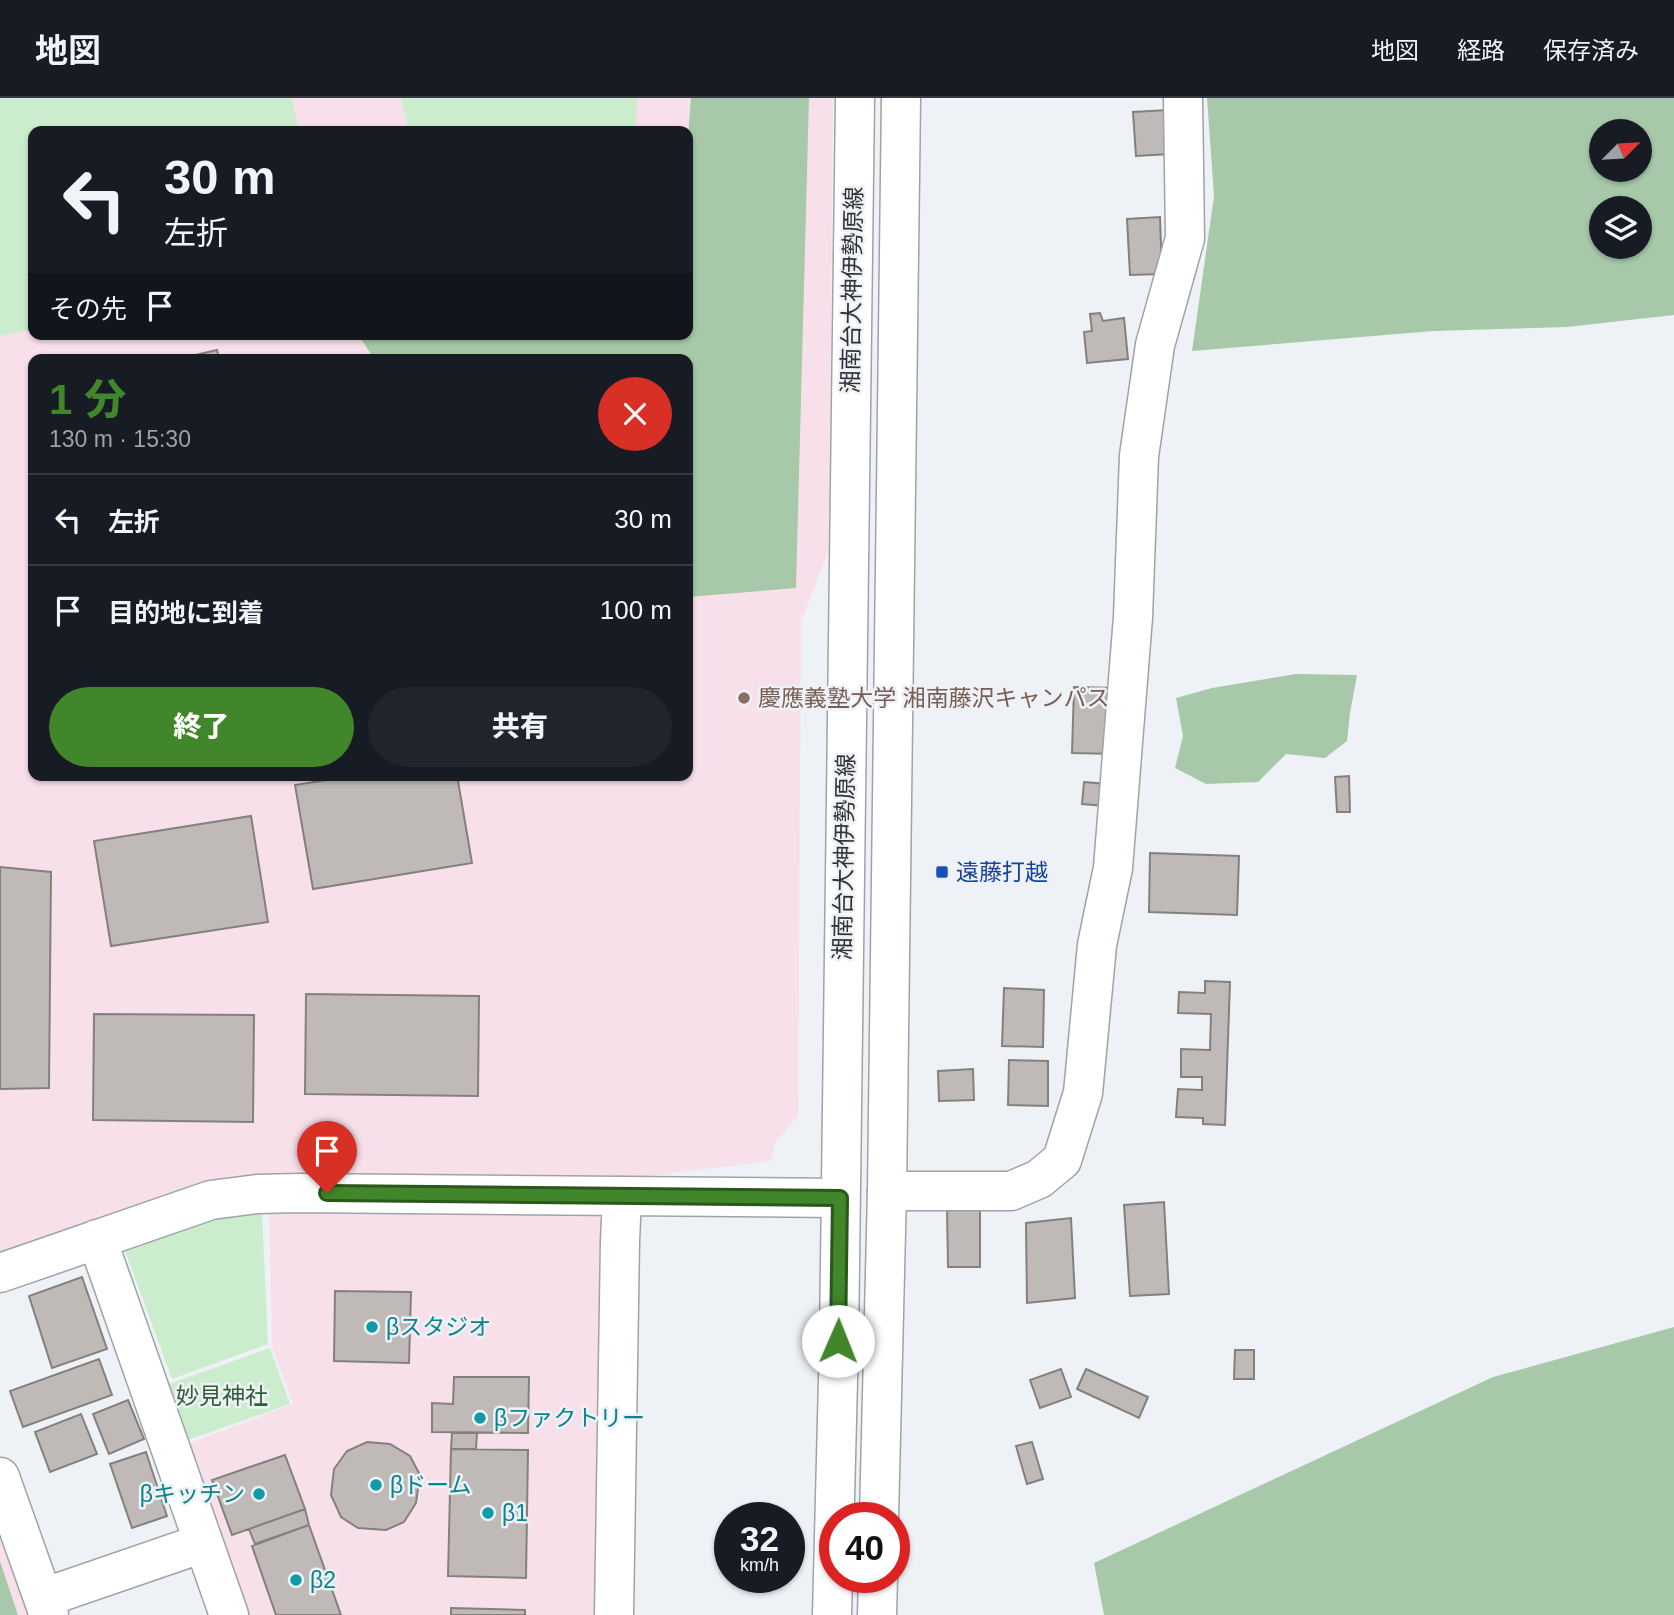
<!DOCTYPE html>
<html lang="ja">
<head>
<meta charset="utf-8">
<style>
	body { margin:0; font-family:Arial,"Noto Sans JP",sans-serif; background:#20242c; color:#f1f3f6; height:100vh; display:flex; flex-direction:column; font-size:26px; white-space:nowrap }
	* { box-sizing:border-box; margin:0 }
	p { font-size:23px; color:#9ea1a6 }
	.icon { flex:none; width:38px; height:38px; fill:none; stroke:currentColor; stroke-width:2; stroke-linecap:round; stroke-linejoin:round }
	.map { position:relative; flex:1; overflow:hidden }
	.sheet { position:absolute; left:28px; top:256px; width:665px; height:427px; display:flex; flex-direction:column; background:#171b24; border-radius:14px; box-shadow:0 2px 5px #0004 }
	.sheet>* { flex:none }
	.hud { position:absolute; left:28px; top:28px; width:665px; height:214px; border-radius:14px; box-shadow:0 2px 5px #0004; background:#171b24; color:#f1f3f6; overflow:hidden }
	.needle { width:46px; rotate:66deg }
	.controls { position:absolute; left:1589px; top:21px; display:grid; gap:14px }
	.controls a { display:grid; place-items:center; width:63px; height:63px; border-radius:50%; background:#171b24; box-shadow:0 2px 5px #0004; font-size:35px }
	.speed { position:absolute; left:714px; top:1404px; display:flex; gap:14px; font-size:35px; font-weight:700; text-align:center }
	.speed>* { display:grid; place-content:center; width:91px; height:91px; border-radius:50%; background:#171b24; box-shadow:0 2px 5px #0004; line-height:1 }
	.speed small { font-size:18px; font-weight:400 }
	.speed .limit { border:10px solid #d22; background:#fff; color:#111 }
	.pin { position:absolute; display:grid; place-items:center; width:60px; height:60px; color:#fff; margin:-72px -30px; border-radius:50% 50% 50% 0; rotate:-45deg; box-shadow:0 0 7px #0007 }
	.pin .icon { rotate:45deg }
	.me { position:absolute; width:77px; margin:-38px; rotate:1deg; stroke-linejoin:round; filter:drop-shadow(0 0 5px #0008) }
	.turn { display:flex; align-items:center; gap:24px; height:147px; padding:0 21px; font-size:32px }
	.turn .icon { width:91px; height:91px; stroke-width:2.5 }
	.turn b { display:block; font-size:49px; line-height:60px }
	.then { display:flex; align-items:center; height:66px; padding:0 21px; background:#0003; gap:14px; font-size:26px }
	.round { display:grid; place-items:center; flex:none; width:74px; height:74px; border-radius:37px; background:#20242c }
	.overview { display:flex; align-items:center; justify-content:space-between; height:119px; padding:0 21px }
	h1 { font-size:42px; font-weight:800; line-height:52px; color:#41862a }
	.action { display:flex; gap:14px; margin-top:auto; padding:14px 21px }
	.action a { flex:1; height:80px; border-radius:42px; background:#41862a; color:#fff; font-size:28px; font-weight:800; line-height:80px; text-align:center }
	.action a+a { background:#20242c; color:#f1f3f6 }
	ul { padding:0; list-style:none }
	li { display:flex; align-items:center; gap:21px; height:91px; padding:0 21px; border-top:2px solid #363941 }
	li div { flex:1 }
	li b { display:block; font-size:26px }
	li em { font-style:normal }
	header { display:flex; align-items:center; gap:42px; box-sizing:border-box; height:98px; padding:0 35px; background:#171b24; border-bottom:2px solid #363941 }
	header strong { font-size:33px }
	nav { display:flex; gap:38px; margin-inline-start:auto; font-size:24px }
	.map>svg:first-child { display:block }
	.education { fill:#f8e0eb; fill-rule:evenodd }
	.green { fill:#cbedcd }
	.forest { fill:#a7c9a9; fill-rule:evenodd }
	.building { fill:#bfbab7; stroke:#84807d; stroke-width:2 }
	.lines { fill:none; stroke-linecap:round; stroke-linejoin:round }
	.street-casing { stroke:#9fa3a7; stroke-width:41 }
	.secondary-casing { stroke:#9fa3a7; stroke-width:41 }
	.street { stroke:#fff; stroke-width:38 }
	.secondary { stroke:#fff; stroke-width:38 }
	.route-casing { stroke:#2a571b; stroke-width:18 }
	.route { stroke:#41862a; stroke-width:12 }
	.education-dot { fill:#8d6e63; stroke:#eef2f6; stroke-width:2.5 }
	.transit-dot { fill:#1a4fb4; stroke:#eef2f6; stroke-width:2.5 }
	.culture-dot { fill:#0f9aa8; stroke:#eef2f6; stroke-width:2.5 }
	.labels { text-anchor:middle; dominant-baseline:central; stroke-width:5; stroke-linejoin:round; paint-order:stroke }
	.street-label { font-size:23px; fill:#313234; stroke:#eef2f6 }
	.education-label { font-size:23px; fill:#785e54; stroke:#eef2f6; text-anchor:start }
	.transit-label { font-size:23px; fill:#164399; stroke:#eef2f6; text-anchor:start }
	.culture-label { font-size:23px; fill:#0d838f; stroke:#eef2f6; text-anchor:start }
	.park-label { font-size:23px; fill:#2f6035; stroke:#eef2f6 }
</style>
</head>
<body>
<header>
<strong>地図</strong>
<nav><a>地図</a><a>経路</a><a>保存済み</a></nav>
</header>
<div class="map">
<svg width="1674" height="1517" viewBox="0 0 1674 1517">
	<rect width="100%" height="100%" fill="#eef2f6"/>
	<path class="education" d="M0,0h833l-4,451 -28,73 -3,494 -23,27 -4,18 -147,18 -414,4 -210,74zM33,33h655v203h-655zM33,261h655v416h-655z
		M269,1109l325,5 13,14 -9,389h-353l-60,-170 108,-41 -21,-57z
		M0,1425l31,92h-31z"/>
	<path class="green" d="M0,0h292l7,33h-266v198l-33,7z
		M401,0h236l-1,33h-227z
		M262,1114l6,132 -96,35 -48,-131c46,-16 89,-33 138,-36z
		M270,1250l20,56 -105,37 -19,-56z"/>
	<path class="forest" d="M691,0h118l-13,490 -108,9v-238h-314l-16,-25h330v-197z
		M1207,0h467v217l-107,12 -133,4 -242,20 22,-155zM1601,33h39v39h-39zM1601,110h39v39h-39z
		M1296,576l61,1 -7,38 -3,28 -22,17 -39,-4 -28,28 -52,2 -31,-16 8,-32 -7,-38 36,-10z
		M1674,1229v288h-570l-10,-52 399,-186z
		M0,1463l18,54h-18z"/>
	<path class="building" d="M1167,12l3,44 -34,2 -3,-44z
		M1160,119l2,57 -32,1 -3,-56z
		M1100,215l3,8 21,-3 4,41 -41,4 -3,-31 8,-1 -2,-17z
		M217,252l2,9h-41z
		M1074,589l44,1 -1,66 -45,-1z
		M357,677h100l15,88 -159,26 -18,-104z
		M1349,678l1,36h-13l-2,-35z
		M1084,684l23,2 -2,22 -23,-2z
		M251,718l17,106 -157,24 -17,-105z
		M1150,755l89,3 -2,59 -88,-3z
		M0,769l51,5 -2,216 -49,1z
		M1205,883l25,1 -5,143 -22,-1v-6l-27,-1 2,-28 24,1v-13h-21v-28l29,1 1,-36 -33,-1 1,-21 26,1z
		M1004,890l40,2 -1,57 -41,-1z
		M306,896l173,2 -1,100 -173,-2z
		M94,916l160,1 -1,107 -160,-2z
		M1009,962l39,1v45l-40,-1z
		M973,971l1,31 -35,1 -1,-30z
		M1164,1104l5,92 -39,2 -6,-91z
		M980,1108v61h-32l-1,-60z
		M1071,1120l4,80 -48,5 -1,-80z
		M82,1179l25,72 -55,19 -23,-72z
		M335,1193l76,1 -2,71 -75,-2z
		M1235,1252h19v29h-20z
		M99,1261l13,36 -89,32 -13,-36z
		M1061,1271l10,28 -31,11 -10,-28z
		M1086,1271l62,28 -9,21 -62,-29z
		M454,1279h75l-1,56 -96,-1v-29l21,1z
		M128,1302l16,39 -35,15 -16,-40z
		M81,1316l16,40 -47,18 -15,-40z
		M452,1335h25l-1,16h-25z
		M367,1344l23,2 20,12 10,19 -4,28 -12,19 -18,8 -28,-2 -17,-11 -10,-22 3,-26 13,-18z
		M1032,1344l11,37 -16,5 -11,-38z
		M451,1351l77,1 -2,128 -78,-2z
		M146,1354l21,64 -35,12 -22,-64z
		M285,1357l20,54 -73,26 -20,-55z
		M305,1411l4,16 -54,19 -6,-15z
		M309,1427l32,90h-65l-24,-69z
		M451,1510l74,2v5h-74z"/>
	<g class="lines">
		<defs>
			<path id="street" d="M887,1093h124l28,-12 23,-19 21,-67 14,-148 16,-77 20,-251 6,-161 16,-111 30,-107 -2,-140
				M97,1141l132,376
				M0,1175l211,-73 46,-6 43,-1 540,5
				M0,1379l49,138
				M43,1500l160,-55
				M614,1517l6,-374 2,-45"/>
			<path id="secondary" d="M879,1419l8,-326 14,-1093
				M832,1517l7,-274 16,-1243
				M877,1517l1,-38"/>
		</defs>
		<use href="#street" class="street-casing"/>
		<use href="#secondary" class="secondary-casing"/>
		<use href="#street" class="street"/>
		<use href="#secondary" class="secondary"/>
	</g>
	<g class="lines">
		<defs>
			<path id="route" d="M327,1095l513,5 -2,143"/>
		</defs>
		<use href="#route" class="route-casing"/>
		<use href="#route" class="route"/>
	</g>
	<circle class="education-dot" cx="744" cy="600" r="7"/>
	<rect class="transit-dot" x="935" y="767" width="14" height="14" rx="3.5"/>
	<g class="culture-dot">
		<circle cx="372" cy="1229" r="7"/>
		<circle cx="480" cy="1320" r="7"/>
		<circle cx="376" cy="1387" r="7"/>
		<circle cx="259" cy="1396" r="7"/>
		<circle cx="488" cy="1415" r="7"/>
		<circle cx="296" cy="1482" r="7"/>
	</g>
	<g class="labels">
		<g class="street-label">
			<text transform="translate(852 192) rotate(-89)">湘南台大神伊勢原線</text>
			<text transform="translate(844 759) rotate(-89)">湘南台大神伊勢原線</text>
		</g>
		<g class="education-label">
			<text x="758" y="600">慶應義塾大学 湘南藤沢キャンパス</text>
		</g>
		<g class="transit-label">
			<text x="956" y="774">遠藤打越</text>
		</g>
		<g class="culture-label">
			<text x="386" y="1229">βスタジオ</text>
			<text x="494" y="1320">βファクトリー</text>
			<text x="390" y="1387">βドーム</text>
			<text x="245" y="1396" text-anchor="end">βキッチン</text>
			<text x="502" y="1415">β1</text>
			<text x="310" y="1482">β2</text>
		</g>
		<g class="park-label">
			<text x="222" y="1298">妙見神社</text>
		</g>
	</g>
</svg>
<div class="controls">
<a><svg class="needle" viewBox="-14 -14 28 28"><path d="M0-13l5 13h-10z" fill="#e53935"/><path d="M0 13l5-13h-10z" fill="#9ea1a6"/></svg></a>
<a><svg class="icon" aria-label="layers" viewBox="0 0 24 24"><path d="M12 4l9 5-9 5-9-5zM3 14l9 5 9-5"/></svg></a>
</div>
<div class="speed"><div>32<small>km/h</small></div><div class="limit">40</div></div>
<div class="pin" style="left:327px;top:1095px;background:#d93025"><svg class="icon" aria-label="arrive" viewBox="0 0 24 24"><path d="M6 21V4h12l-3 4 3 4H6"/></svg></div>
<svg class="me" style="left:838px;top:1243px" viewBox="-20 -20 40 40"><circle r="19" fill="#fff"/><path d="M0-13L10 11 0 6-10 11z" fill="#41862a"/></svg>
<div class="hud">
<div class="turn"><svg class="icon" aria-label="left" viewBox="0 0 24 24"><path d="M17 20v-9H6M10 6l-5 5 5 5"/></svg><div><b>30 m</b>左折</div></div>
<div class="then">その先<svg class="icon" aria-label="arrive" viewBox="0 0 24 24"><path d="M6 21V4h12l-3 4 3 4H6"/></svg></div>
</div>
<section class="sheet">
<div class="overview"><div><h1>1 分</h1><p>130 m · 15:30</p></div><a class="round" style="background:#d93025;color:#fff"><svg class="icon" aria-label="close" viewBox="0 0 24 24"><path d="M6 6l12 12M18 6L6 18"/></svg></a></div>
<ul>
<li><svg class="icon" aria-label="left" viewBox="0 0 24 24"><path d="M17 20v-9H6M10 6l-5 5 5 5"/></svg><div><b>左折</b></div><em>30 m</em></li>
<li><svg class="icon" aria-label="arrive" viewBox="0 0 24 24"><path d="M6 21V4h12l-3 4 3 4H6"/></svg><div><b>目的地に到着</b></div><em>100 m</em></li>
</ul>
<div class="action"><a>終了</a><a>共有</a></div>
</section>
</div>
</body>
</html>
